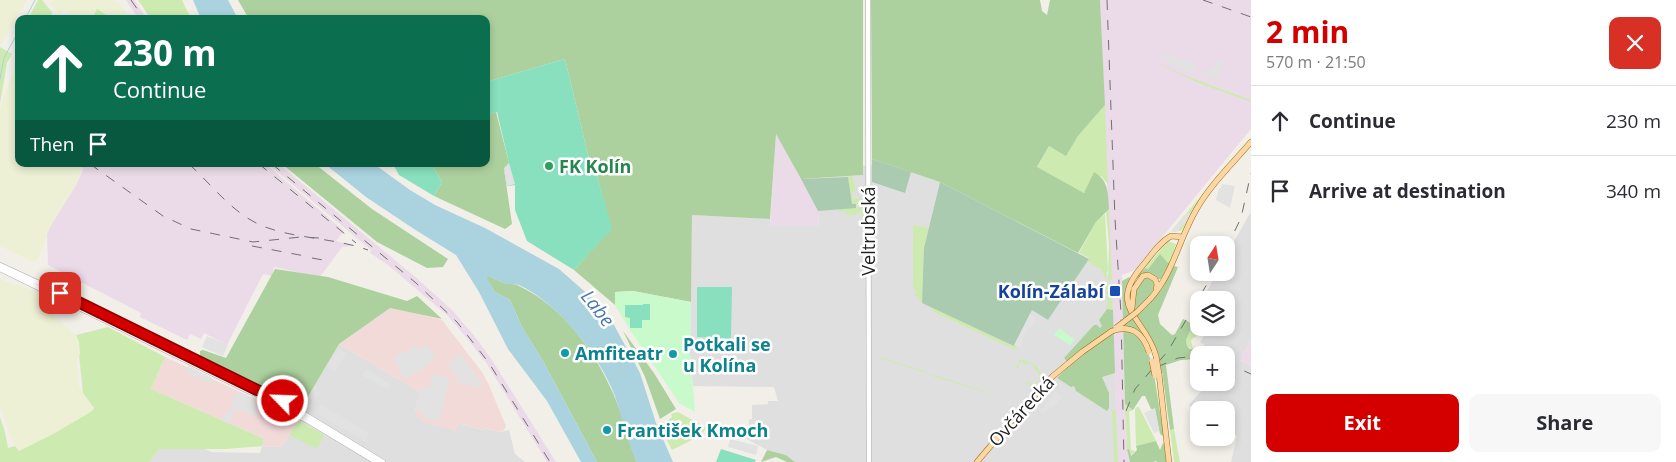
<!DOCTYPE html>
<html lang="en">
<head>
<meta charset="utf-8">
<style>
	body { margin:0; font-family:"Open Sans",sans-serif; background:#f7f7f7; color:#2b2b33; height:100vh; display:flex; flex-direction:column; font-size:19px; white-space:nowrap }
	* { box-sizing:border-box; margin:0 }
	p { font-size:16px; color:#7c7c81 }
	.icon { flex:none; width:28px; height:28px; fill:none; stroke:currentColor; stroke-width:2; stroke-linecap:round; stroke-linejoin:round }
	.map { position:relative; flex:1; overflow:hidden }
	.drawer { display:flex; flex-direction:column; background:#fff; width:425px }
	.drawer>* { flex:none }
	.top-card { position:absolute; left:15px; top:15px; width:475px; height:152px; border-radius:10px; box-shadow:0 2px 8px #0003; background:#0b6e4f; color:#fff; overflow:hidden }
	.needle { width:32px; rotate:12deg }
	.fabs { position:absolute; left:1190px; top:236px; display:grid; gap:10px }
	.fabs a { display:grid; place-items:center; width:45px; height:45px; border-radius:10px; background:#fff; box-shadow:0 2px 8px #0003; font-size:25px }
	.pin { position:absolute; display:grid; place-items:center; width:42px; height:42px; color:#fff; margin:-21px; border-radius:10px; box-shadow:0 2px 8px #0006 }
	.me { position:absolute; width:55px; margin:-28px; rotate:294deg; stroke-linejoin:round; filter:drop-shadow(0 0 4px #0008) }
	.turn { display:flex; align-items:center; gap:18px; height:105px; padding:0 15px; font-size:22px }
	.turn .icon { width:65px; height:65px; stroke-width:2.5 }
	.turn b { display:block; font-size:35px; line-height:42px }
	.then { display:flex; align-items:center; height:48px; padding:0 15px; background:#0003; gap:10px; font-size:19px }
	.round { display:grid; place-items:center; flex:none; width:52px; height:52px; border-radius:10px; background:#f7f7f7 }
	.head { display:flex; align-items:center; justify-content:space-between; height:85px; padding:0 15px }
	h1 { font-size:30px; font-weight:700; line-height:38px; color:#d40000 }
	.primary-button { display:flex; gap:10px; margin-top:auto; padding:10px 15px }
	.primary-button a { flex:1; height:58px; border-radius:10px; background:#d40000; color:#fff; font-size:20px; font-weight:700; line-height:58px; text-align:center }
	.primary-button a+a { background:#f7f7f7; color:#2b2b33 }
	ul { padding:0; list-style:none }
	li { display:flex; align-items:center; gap:15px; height:70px; padding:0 15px; border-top:1px solid #e1e1e2 }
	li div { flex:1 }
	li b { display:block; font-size:19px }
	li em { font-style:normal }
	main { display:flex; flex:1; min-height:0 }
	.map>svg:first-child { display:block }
	.residential { fill:#e0dfdf }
	.commercial { fill:#f2dad9 }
	.industrial { fill:#ebdbe8 }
	.farmland { fill:#eef0d5 }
	.grass { fill:#cdebb0 }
	.forest { fill:#add19e }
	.cemetery { fill:#aacbaf }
	.park { fill:#c8facc }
	.pitch { fill:#88e0be }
	.parking { fill:#e2e2e2 }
	.water { fill:#aad3df }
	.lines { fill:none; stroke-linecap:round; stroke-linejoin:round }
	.stream { stroke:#aad3df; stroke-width:1 }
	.minor-casing { stroke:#a9a9a9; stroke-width:5.5 }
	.major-casing { stroke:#a06b00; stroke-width:6 }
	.minor { stroke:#fff; stroke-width:4.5 }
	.major { stroke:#fcd6a4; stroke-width:5 }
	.rail { stroke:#707070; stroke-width:1; stroke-dasharray:10 10; stroke-linecap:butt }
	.major-bridge-casing { stroke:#a06b00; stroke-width:6; stroke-linecap:butt }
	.major-bridge { stroke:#fcd6a4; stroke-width:5 }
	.route-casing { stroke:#8a0000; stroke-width:12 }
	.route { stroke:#d40000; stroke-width:9 }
	.leisure-dot { fill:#2e9e5b; stroke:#fff; stroke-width:2 }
	.transit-dot { fill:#1a4fb4; stroke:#fff; stroke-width:2 }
	.culture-dot { fill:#0f9aa8; stroke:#fff; stroke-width:2 }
	.labels { text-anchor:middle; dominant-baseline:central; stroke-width:5; stroke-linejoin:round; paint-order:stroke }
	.leisure-label { font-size:18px; font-weight:bold; fill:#27864d; stroke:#fff; text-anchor:start }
	.street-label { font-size:18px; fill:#222; stroke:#fff }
	.transit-label { font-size:18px; font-weight:bold; fill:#164399; stroke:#fff; text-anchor:end }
	.culture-label { font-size:18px; font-weight:bold; fill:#0d838f; stroke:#fff; text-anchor:start }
	.water-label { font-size:19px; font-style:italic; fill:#4a7aab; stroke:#fff }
</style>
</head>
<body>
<main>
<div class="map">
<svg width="1251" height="462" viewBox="0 0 1251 462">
	<rect width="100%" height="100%" fill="#f2efe9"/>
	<path class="residential" d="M872,165l32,28 7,-21 29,10 -16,66 90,98 18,-37 16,11 41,-61 22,19 7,184h-323l-9,-7 -19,-5 -22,-12 1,-4 3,-1v-13l3,-1v-14l16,-1v-3h10l-4,-14 -81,-1 -3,-32 2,-139 78,4v7h49l-1,-15 -17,-32 62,-4v-9z
		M1250,213l1,1v126l-11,20 11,6v96h-20l6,-26 -11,-7v-19l-27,1 -10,-6 19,-22 18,-1v-27h-9l-17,-13 6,-9 -16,-12 9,-16v23h27v-28h-24l15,-27 9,-1v-16z
		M339,344l81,48 -5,18 40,21 3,-8 25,7 1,-2 15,4 10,-2 6,24 10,8h-376l22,-30 40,20 49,1 2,-7 19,1 17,-26 8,-13 -3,-2z"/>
	<path class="commercial" d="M391,307l51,13 40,52 6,11 18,43 -2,4 -5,2 -14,-4 -1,2 -26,-7 -2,8 -36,-10 -5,-11 5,-18 -81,-48z
		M165,357l108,50 23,11 2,3 -17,26 -19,-1 2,-7 -4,-2 -109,-48z"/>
	<path class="industrial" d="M126,0h8l13,19h-8z
		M1100,0h151v129l-116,141 -13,5 4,160 4,27h-12z
		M776,133l42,78 1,15h-49z
		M81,164h185l78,67 -8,10 18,5 -12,1 -22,30 -46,-10 -2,9 -9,-2 -36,71 -23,-12 -3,6 -11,-5 -3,6 -47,-23 1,-4 -93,-48 -1,-33 29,-47 7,-15z
		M268,164h11l140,116 34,31 23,27 16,22 64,102h-9l-60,-98 -17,-22 -22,-26 -60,-51 -18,-12 1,-3z
		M1251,340v26l-11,-6z"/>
	<path class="farmland" d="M0,0h27l-27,46z
		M54,0h60l6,4 10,15h-17l-16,-10 -5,10h-23l-1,-1 1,-4 -5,-4 -4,4 -4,-2 -6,-9z
		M18,56l1,108h62l1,2 -6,19 -26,41 -8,23 -5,11 -4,2 -33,-16v-137z
		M0,279l37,13 1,6 8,10 31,28 3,19 -3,1 1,28 16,25 -2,2 -27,17 -46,23 -6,-8 -13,-37z"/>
	<path class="grass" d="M38,0h4l10,12 -1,7h-23z
		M138,0h44l9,19h-40z
		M97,9l16,10h-21z
		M0,47l12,7 -5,9 -7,40z
		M1154,61l35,16 62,23v2l-55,-20z
		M1105,105l3,80 -7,-9 -17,17 -47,-25 12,-22 17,9 12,-19z
		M853,176l1,7 1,1v8h-3l1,7 11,-1v7l-12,-1 -4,-27z
		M1208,188l-26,42 -2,1 -3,-1 10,-9 3,-7 -18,16 2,2 -3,-1z
		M864,207v17l-2,-11h-6v2h-9v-3l-9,-1v-2z
		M1109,209l3,71h-4l1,-36 -3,-32z
		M1105,214l3,55 -2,10 -5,-10 -14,-8 2,-3 -10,-5 17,-31z
		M913,225l16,3 -5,20 -2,55 -9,-10 3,1v-3l-3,-4z
		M1168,241l8,3 -6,19 -3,-1 -7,-7 -12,14 -3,-1z
		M1112,283v12l-2,3 2,-2 1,14 -6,-1 -1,-3 4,-6 -3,2v-18z
		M924,303l89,43 1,-1 5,2 -4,3 -10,-5 -69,-32z
		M1193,324l10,7 -12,9 2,9 -6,-3 -1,-6z
		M108,327l57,30 -14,32 109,48 4,2 -2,7 -36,3h-67l-10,13h-149v-45l5,15 3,16 7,-2 4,5 36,-18 37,-22 2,-3 -11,-15 -4,-38h1l-1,-13 -3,-7z
		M875,356l50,15 2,2 -46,-14z
		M1023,359c10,4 19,8 19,19l-1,-7 -5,-4 4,5v7l-7,9 -9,-7c6,2 9,5 15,-1v-6l-6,-7 1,-2 -10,-5 5,5 -5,-1 -1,-2 -4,1v5h-3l4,-8z
		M931,374l57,18 4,2 -60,-18z
		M1125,404l8,6 -4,2 2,38 4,1 -5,5 -1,-7h-2z
		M1137,407h2l17,34 -20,5 -1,-37z
		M1112,410h4l2,52h-4z
		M678,412l29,16 -9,9 -26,13 -13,-25 3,-3 2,1 8,-6 -1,-3z
		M299,421l25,14 -7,14 -28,-14z
		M1174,429l6,33h-6l-4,-32z"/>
	<path class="forest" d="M238,0h625v175l-62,4 -25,-45 -6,85 -78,-4 -1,87 -58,-11 -17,1 -1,13 -41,-35 37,-41 -14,-54 -7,-12 -25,-104 -79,23v-63h-237z
		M871,0h169l2,11 5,4 3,-15h50l5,105 -27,31 -12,20 -17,-10 -12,21 47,26 10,-21c15,9 14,21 15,37l-13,13 -18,31 -138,-71 -68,-23z
		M496,112l13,51 -5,6 8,55 -7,5 -71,-33 8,-14 -10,-18h54v-49z
		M282,164h33l57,45 76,50 -5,8 -16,1 -50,-26z
		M1160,254l7,8 3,1 -8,16h-4l-6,-5 -13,4 -3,-1 9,-9 3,1z
		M1174,266l4,1 -20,48 2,9 12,11 3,-1 8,-15 10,5 -7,16 1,6 3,3 7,-1 11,7h-9v4l-18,1 -15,5 8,64 -4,1 -8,-59 -8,3 10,63 -4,-3 -5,-25h-4l-6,-13h-3l-9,14 -8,-6 -3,-123 7,-4 1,1c-12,31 2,32 12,55 4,9 5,19 9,27l8,-4c-5,-16 -19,-29 -24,-45 -4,-11 0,-29 12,-33l6,2c4,11 -5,18 -13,25l4,4 18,-20z
		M275,269l53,8 79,24 10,-5 25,23 -52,-11 -51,36 -37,63c-13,-7 -26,-9 -24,-26l-3,-1 -7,7h-7l-59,-29 -2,-3v-4l3,-1 23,8z
		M487,275c6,3 14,7 21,9 4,0 8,0 11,2 44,21 75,64 94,107 10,22 14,47 24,69h-40l-53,-99 -22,-36 -12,-27 -15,-8 -9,-14z
		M1107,309l6,1 2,63 -13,4 7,16v15l-2,3 -31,-20 -2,-5 -3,1 -14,-9 13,-13 -6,-7 30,-33h3l3,3 2,-2 -3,-6z
		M623,331l31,42 22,36 -16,10 -15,-42z
		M1156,441l4,9 3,-7h2l3,19h-11l-1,-1 -3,1h-23l-3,-13h2l2,7 6,-6 -1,-4z
		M767,450l19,5 9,7h-8l-11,-5 -15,5z"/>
	<path class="cemetery" d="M872,159l39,13 -6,21 -33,-11z
		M848,177l4,27h4v4l-38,3 -17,-32z
		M940,182l149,77 -41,61 -16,-10 -18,36 -92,-43 2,-55z"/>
	<path class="park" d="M633,291l58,11 -1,52 5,58 -16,-9 -49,-73 -15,-25v-13z
		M1059,328l16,12 -5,5 -16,-10z"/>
	<path class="pitch" d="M565,59l25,104 7,12 15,54 -38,41 -47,-29 -12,-31v-25l-8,1 -3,-18 5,-5 -12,-51 -11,3v-33z
		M393,164h39l10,18 -8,14 -35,-21z
		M697,287h35l-1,52 -34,-2z
		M643,304h7v16h-8v8h-12v-10l-5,-1v-12h18z
		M721,449l35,11 -1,2h-39z"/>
	<path class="parking" d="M1163,53l33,12 -3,8 -26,-10 1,-4 -6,-3z
		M1217,61l7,2 -6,17 -15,-5 2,-5 7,1z
		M509,163l6,21 -8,2 -3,-18z
		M1222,184l13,2 -5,22 -14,-8 3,-12h2z
		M1188,212l2,2 -3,7 -11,11h-2l-2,-2z
		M1030,314l6,5 -5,9 -2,-1 -3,4 -6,17 -6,-3z
		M207,336l21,9 -5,11 -21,-9z
		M426,344l9,13 -2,1 1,2 -20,14 -7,4h-4l-9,-20 8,-6 2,2 12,-8 3,4z
		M338,349l8,4 -11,19 -8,-4z
		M462,352l1,2 -2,2 16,21 6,5 -6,5 -21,-5 2,-7 -1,-2 -2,1 -7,-9 3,-2 -1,-2z
		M188,366l24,12 -2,6 -24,-12z
		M366,369l25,16 -3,5 -26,-15z
		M433,374l17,4 -11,43 -14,-4 -1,-4 -8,-4 7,-23 6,3z
		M315,386l3,1 -2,4 4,3 -9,14 -7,-3z
		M237,391l19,8 -2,4 3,1 -3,7 2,1 -1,4 -20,-7 -5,15 -8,-3 5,-10 2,1z
		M1056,392l6,5 -9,11 -3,-1 -6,7 -4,-3z
		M321,405l49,28 -4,6 3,2 -1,2 -52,-30z
		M1155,408l4,23 -5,2 -10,-20z
		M730,439l28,7 -2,9 -28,-8z"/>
	<path class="water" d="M193,0h35l10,19h-37z
		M325,164h49l36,26 25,15 50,23 74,41 32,28 23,28 26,48 16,50 17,39h-36c-10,-21 -15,-44 -22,-66 -15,-40 -57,-93 -96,-111 -4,-1 -8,-1 -12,-1 -7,-2 -14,-7 -21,-8l9,16 15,8 12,27 22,36 53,99h-16l-34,-61 -39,-52 -29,-57 -23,-37 -42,-26 -48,-32z"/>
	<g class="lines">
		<path class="stream" d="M25,19l10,-19
			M0,79l4,-21 15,-28"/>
		<defs>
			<path id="minor" d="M868,0l1,462
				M0,265l78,36 174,86 11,5 4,-1
				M0,269l248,122 13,5 3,4
				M266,392h7l5,6 105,64
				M263,398l3,4 8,2 34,17 68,41"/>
			<path id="major" d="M1150,299c23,-25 29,-60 46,-89 14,-25 36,-46 55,-68
				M1132,308l2,-19 9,-13 5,-1 7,4 2,5 -1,7
				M1156,356c-11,-40 -51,-48 -12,-92 8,-10 16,-22 27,-28l12,1
				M1159,374l10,88
				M977,462l43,-51 33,-35 29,-24 30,-21"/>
		</defs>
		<use href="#minor" class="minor-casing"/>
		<use href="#major" class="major-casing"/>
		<use href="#minor" class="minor"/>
		<use href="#major" class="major"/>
		<path class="rail" d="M131,0l13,19
			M1107,0l8,219 6,95 3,148
			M1203,0l48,17
			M90,164l73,52 28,13 62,13 48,-5 18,1
			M189,164c22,20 40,45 67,59 32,16 77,14 112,27
			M259,164l97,79
			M272,164l144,119 41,39 32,41 61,99
			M252,246l53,10
			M1226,249l15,-31 10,-45
			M312,258l11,2
			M1226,363l25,11
			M1157,367l21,-9 21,-2
			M1126,411l9,-22 33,-38 46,-79"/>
		<defs>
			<path id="major-bridge" d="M1116,328l21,-16 13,-13
				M1112,331c19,-7 31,2 37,21
				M1156,356l3,18
				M1152,361l3,15"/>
		</defs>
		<use href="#major-bridge" class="major-bridge-casing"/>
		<use href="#major-bridge" class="major-bridge"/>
	</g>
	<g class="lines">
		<defs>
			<path id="route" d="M60,293l197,97 7,2 8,-1 5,7 6,3"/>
		</defs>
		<use href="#route" class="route-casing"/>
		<use href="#route" class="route"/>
	</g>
	<circle class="leisure-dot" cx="549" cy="166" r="5"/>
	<rect class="transit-dot" x="1109" y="285" width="12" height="12" rx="2.5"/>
	<g class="culture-dot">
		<circle cx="565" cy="353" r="5"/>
		<circle cx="673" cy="354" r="5"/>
		<circle cx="607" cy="430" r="5"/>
	</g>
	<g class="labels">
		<g class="leisure-label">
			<text x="559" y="166">FK Kolín</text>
		</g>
		<g class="street-label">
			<text transform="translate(868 231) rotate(-90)">Veltrubská</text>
			<text transform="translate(1021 411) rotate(-48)">Ovčárecká</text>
		</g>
		<g class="transit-label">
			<text x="1104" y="291">Kolín-Zálabí</text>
		</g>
		<g class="culture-label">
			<text x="683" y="344">Potkali se<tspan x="683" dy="21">u Kolína</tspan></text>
			<text x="575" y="353">Amfiteatr</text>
			<text x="617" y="430">František Kmoch</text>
		</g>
		<g class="water-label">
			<text transform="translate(598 308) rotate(52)">Labe</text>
		</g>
	</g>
</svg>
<div class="fabs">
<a><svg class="needle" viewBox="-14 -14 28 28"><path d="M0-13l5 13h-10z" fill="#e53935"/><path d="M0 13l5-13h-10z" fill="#7c7c81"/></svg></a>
<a><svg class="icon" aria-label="layers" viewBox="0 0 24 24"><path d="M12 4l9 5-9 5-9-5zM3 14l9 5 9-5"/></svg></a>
<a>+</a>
<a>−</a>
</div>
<div class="pin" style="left:60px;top:293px;background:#d93025"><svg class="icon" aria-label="arrive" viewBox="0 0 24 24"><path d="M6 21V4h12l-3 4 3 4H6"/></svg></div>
<svg class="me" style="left:283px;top:401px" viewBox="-20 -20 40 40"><circle r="17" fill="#d40000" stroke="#fff" stroke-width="3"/><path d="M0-11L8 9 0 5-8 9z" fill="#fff"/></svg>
<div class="top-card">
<div class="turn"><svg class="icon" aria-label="ahead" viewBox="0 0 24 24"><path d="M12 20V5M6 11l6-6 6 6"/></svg><div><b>230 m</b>Continue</div></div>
<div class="then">Then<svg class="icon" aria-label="arrive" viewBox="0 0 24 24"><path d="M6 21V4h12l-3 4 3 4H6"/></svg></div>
</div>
</div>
<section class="drawer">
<div class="head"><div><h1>2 min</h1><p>570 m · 21:50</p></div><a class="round" style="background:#d93025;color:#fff"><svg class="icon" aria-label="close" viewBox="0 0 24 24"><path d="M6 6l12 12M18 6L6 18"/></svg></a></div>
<ul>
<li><svg class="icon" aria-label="ahead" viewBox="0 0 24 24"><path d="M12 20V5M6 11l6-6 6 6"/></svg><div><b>Continue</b></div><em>230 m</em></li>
<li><svg class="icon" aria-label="arrive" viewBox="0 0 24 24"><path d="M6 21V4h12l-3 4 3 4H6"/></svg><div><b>Arrive at destination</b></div><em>340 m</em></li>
</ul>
<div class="primary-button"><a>Exit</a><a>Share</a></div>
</section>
</main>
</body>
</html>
